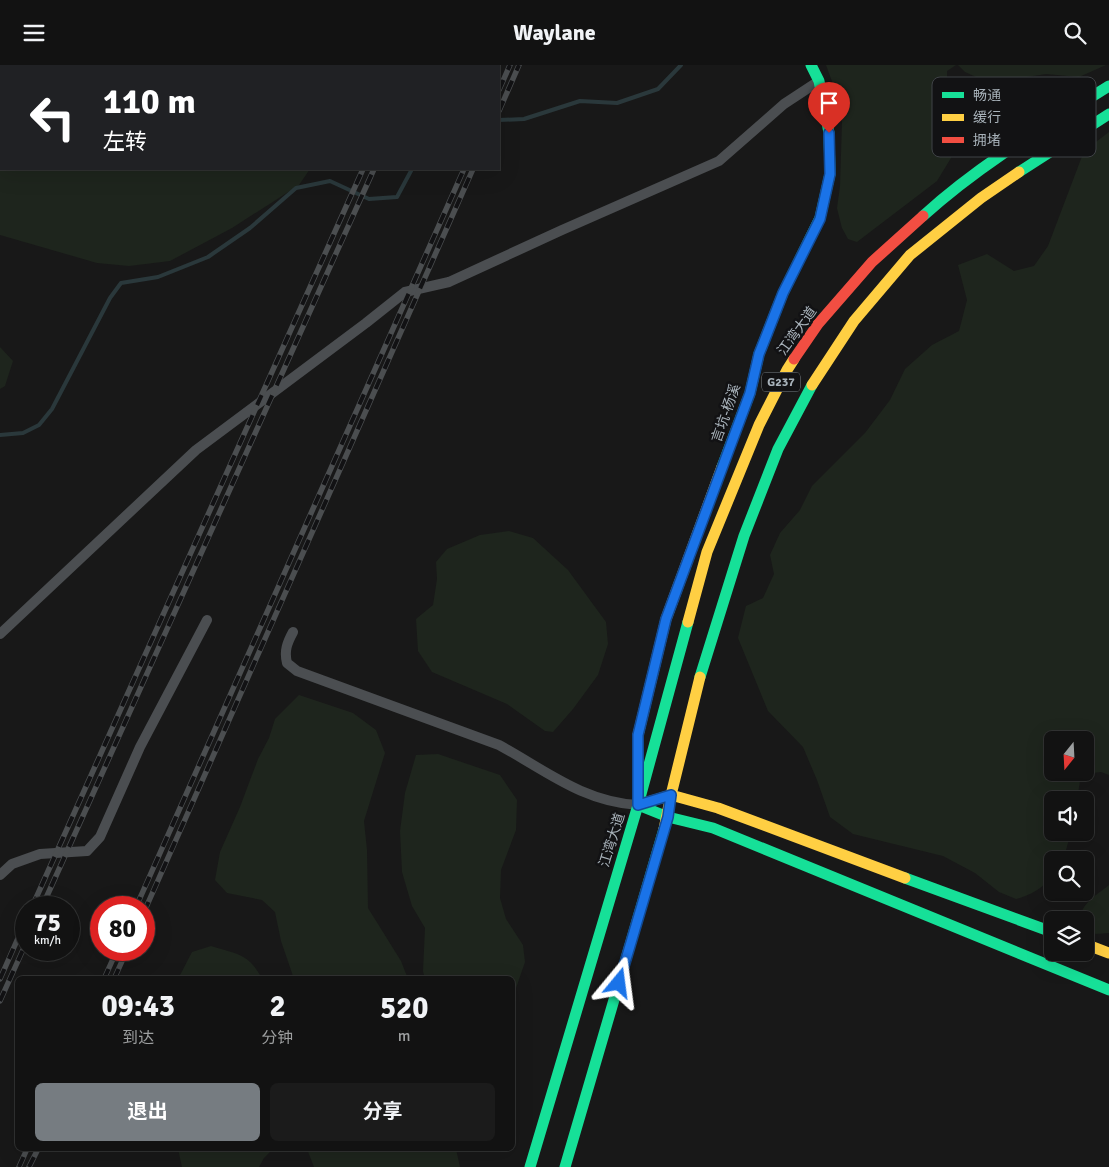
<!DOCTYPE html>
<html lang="zh">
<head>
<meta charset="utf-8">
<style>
	body { margin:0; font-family:Signika,"Noto Sans SC",sans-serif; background:#1b1b1b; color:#f1f3f6; height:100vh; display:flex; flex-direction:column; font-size:19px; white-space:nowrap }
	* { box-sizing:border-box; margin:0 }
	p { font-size:16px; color:#9c9e9f }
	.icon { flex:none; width:28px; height:28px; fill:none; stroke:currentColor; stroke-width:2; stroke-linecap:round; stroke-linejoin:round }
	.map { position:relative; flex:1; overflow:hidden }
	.details { position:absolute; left:15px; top:911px; width:500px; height:175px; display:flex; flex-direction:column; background:#121212; border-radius:8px; box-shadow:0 5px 20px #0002,0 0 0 1px #313232 }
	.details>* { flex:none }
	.top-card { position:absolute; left:0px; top:0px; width:500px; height:105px; box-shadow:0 5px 20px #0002,0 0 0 1px #313232; background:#202124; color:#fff; overflow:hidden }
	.needle { width:32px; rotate:198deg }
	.tools { position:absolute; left:1044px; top:666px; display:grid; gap:10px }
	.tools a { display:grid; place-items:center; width:50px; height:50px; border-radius:8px; background:#121212; box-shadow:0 5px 20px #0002,0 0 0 1px #313232; font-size:25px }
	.speed { position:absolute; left:15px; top:831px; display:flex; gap:10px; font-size:25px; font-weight:700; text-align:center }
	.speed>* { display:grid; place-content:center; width:65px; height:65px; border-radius:50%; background:#121212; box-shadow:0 5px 20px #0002,0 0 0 1px #313232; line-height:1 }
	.speed small { font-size:12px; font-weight:400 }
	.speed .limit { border:8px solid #d22; background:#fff; color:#111 }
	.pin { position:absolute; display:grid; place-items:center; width:42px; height:42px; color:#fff; margin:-51px -21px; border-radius:50% 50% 50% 0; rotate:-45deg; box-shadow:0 0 5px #0007 }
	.pin .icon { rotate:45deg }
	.me { position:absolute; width:55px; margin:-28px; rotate:16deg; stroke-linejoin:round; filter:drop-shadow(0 0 4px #0008) }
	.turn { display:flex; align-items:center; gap:18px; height:105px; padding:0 20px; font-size:22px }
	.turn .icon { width:65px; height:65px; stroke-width:2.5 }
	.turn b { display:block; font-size:35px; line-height:42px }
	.eta { display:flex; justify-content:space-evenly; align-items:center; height:85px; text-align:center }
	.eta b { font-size:30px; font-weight:700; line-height:35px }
	.cta { display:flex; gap:10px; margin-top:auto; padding:10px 20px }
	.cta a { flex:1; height:58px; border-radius:8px; background:#767c81; color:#fff; font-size:20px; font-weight:700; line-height:58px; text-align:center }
	.cta a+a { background:#1b1b1b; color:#f1f3f6 }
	header { display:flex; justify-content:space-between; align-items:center; height:65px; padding:0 20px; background:#121212; font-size:22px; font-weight:700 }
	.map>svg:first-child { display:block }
	.green { fill:#1e251d; fill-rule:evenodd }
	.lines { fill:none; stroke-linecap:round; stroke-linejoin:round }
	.stream { stroke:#2a383b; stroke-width:4 }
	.street { stroke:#4b4e51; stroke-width:10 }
	.fast { stroke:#16e098; stroke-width:11 }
	.slow { stroke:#ffcf43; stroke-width:11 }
	.jam { stroke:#f24e42; stroke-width:11 }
	.rail-casing { stroke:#4b4e50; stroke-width:5.5 }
	.rail { stroke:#121214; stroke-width:4; stroke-dasharray:11; stroke-linecap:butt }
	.route-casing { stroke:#114b97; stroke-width:12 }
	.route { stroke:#1a73e8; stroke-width:9 }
	.labels { text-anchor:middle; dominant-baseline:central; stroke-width:5; stroke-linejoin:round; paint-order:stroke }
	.shield { fill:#121214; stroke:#7b8288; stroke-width:1 }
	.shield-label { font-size:12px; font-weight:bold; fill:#a8b2ba }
	.street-label { font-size:14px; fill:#a8b2ba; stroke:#121214 }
	.key { fill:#121214; stroke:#3f4246; stroke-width:1 }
	.key-label { font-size:14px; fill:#a8b2ba }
</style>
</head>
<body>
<header><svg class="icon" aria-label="menu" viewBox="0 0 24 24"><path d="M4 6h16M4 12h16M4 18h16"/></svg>Waylane<svg class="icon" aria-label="search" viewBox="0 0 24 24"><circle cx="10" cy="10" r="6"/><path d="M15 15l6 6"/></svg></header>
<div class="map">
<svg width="1109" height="1102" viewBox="0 0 1109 1102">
	<rect width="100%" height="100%" fill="#181818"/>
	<path class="green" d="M0,0h365l-364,1v103h309l-11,16 -67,43 -62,33 -41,5 -32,-3 -97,-28z
		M826,0h130l-9,6v26l8,44 -4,17 -14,23 -80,61 -9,-3 -6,-11 -5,-20 3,-22 2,-64 -5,-27z
		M958,0h148l-27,12 -33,-3 -32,5 -38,-2 -11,-5z
		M1109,67v643l-8,-3 -16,2 -5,7 -3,19h-25v33h19l-8,27h-11v17c-11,12 -21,18 -36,22l-17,-7 -24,-19 -32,-17 -90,-22 -23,-17 -13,-37 -14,-33 -35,-36 -30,-73 8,-32 17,-8 11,-24 -4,-19 10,-22 20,-23 12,-24 53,-53 25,-33 15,-31 27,-24 27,-14 8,-31 -9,-35 29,-11 27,17 20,-5 14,-20 36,-95zM1052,675h33v33h-33z
		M0,282l13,14 -8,25 -5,3z
		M509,466l24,7 35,32 38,52 2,22 -10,31 -25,34 -20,23 -8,-1 -38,-27 -75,-32 -14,-21 -2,-32 17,-14 4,-26 -1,-17 11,-13 33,-14z
		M299,630l54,18 23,17 9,23 -21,68 3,29 1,58 33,53 7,18h-114l-13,-38 -6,-29 -13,-12 -35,-7 -12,-13 5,-28 20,-45 18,-48 11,-21 6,-19z
		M438,689l62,21 17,25 -1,30 -15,40 -1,28 6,21 17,26 2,17 -12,35v8l-1,-26h-87l-2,-8 2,-43 -13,-22 -10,-34 -2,-41 5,-38 11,-38z
		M1109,820v48l-13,1 -11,-5v-9h-5c0,-16 18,-26 29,-35z
		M211,881c25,8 38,7 51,33h-84l14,-27z
		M178,1084h95l-9,9 -5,9h-77z
		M307,1084h149l4,18h-146z"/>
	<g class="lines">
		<path class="stream" d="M499,55l25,-1 56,-18 37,2 41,-14 23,-24
			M0,370l23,-2 16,-8 13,-16 58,-111 11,-15 37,-6 50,-20 42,-29 46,-40 34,-7 39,18 28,-2 15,-28"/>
		<path class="street" d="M293,567c-6,11 -9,19 -6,31l10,8 202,74c46,25 84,57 139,60
			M0,569l196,-184 170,-127 39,-31 44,-10 113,-52 157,-69 65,-57 35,-23
			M0,810l12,-11 28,-10 47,-3 13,-14 40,-90 67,-127"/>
		<path class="fast" d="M1019,107l90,-58
			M923,151c56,-51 122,-90 186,-130
			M722,402l28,-74 9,-39 24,-61 37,-75 10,-44 -1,-41 -10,-52 -8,-16
			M700,612l44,-141 34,-87 34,-64
			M638,740l30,12 45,11 396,162
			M905,813l147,54
			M530,1102l108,-362 50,-183
			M565,1102l99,-338"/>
		<path class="slow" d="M812,320l42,-64 56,-66 71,-57 38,-26
			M688,557l19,-70 52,-127 28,-55 7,-11
			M638,724v-54l28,-116 56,-152
			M638,740l33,-10 47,13 187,70
			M664,764l7,-34 29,-118
			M1085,879l24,9"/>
		<path class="jam" d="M794,294l24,-35 54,-62 51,-46"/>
		<defs>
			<path id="rail" d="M410,1v-1
				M422,1v-1
				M499,25l11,-25
				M499,46l20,-46
				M32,842l331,-738
				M42,842l332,-738
				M136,842l328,-738
				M144,847l329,-743
				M0,914l26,-59
				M104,914l13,-29
				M114,914l13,-29
				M0,936l26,-58
				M19,1102l8,-18
				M29,1102l9,-18"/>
		</defs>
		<use href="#rail" class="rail-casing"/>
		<use href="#rail" class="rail"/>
	</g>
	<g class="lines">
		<defs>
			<path id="route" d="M619,918l49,-166 3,-22 -33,10v-70l28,-116 84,-226 9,-39 6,-15 18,-46 37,-74 10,-45 -1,-41"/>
		</defs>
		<use href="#route" class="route-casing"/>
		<use href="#route" class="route"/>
	</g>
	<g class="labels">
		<rect class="shield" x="762" y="307.5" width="38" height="19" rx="4"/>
		<g class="shield-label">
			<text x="781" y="317">G237</text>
		</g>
		<g class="street-label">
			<text transform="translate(797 266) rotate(-54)">江湾大道</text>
			<text transform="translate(726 348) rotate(-71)">言坑-杨溪</text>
			<text transform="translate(612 775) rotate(-73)">江湾大道</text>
		</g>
	</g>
	<rect x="932" y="12" width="164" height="80" rx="8" class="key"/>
	<rect x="942" y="27" width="22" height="6" fill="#16e098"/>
	<rect x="942" y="49" width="22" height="7" fill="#ffcf43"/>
	<rect x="942" y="72" width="22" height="6" fill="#f24e42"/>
	<g class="key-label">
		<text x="973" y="35">畅通</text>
		<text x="973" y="57">缓行</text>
		<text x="973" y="80">拥堵</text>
	</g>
</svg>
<div class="tools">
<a><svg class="needle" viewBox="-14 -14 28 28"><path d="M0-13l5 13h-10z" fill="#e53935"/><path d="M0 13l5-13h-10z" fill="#9c9e9f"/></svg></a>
<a><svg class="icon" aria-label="sound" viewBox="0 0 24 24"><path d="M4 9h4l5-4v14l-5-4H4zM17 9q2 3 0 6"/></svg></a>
<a><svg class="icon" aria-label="search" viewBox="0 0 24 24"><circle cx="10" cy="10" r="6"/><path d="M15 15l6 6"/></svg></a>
<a><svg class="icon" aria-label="layers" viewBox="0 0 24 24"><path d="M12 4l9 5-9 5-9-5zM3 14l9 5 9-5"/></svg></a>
</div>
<div class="speed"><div>75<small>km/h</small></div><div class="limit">80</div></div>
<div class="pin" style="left:829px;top:68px;background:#d93025"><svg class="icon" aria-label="arrive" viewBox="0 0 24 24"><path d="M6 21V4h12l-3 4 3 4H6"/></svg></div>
<svg class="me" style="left:619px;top:918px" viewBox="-20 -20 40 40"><path d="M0-17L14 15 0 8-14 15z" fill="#1a73e8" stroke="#fff" stroke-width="4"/></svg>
<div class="top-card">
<div class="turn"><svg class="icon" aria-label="left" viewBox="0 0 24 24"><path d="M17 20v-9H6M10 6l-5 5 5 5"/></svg><div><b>110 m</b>左转</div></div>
</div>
<section class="details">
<div class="eta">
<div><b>09:43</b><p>到达</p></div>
<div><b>2</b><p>分钟</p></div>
<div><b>520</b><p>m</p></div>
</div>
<div class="cta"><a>退出</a><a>分享</a></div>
</section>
</div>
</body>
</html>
